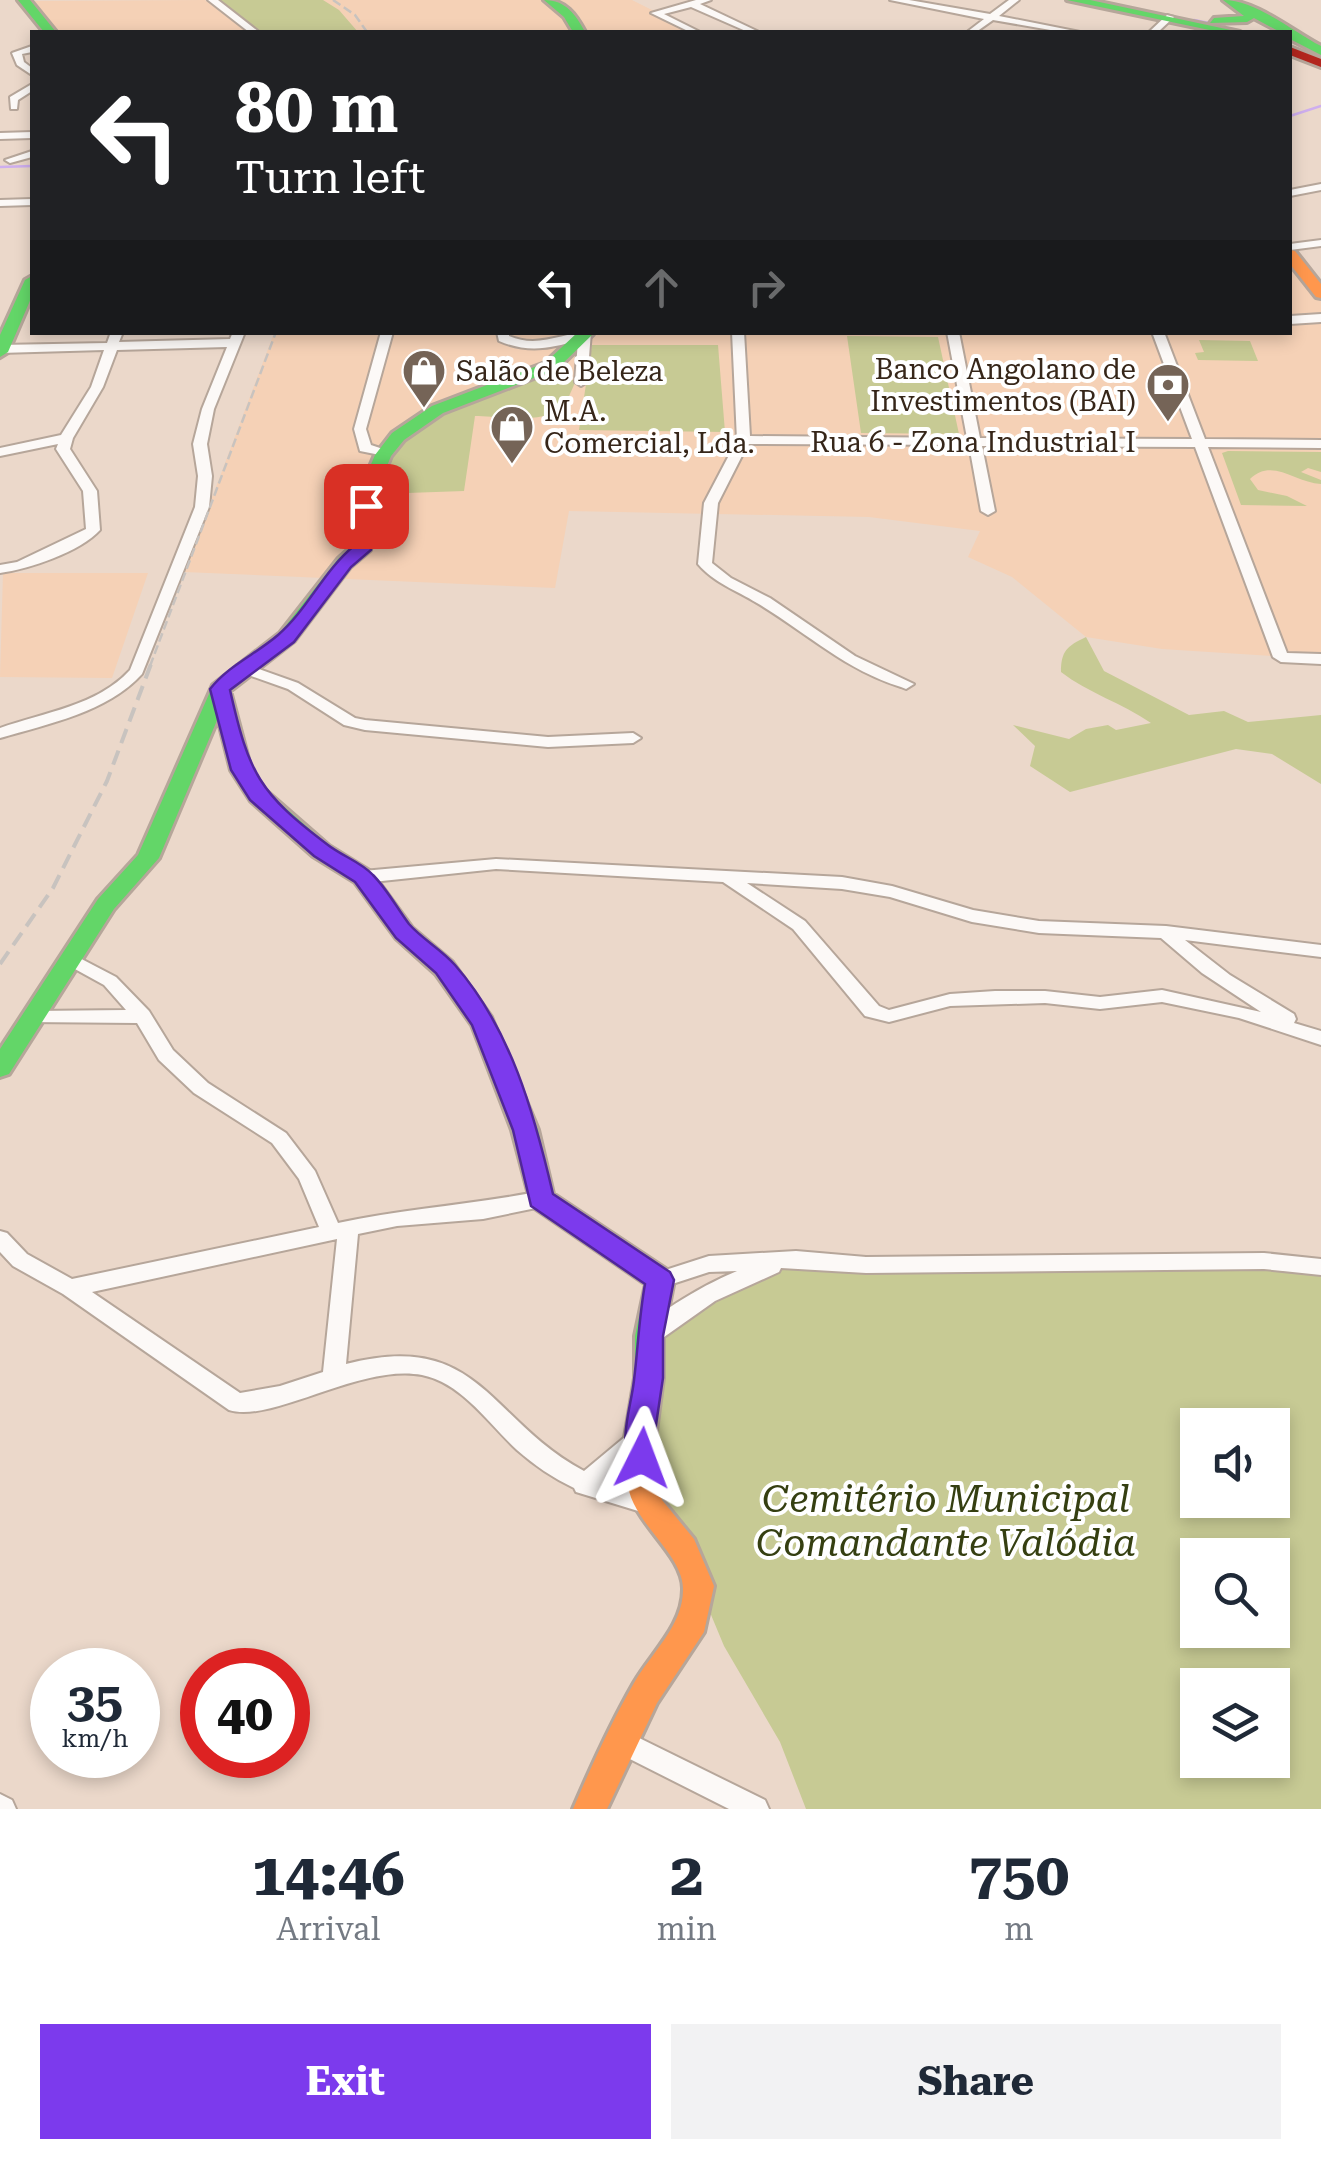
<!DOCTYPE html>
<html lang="en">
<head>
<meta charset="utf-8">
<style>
	body { margin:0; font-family:"Roboto Serif",serif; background:#f2f2f3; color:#1f2937; height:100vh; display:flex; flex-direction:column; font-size:38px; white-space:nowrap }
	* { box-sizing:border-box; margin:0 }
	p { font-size:32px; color:#747a83 }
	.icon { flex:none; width:55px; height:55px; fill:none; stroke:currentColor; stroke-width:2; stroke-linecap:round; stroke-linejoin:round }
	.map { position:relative; height:1809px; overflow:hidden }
	.side { display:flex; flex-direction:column; background:#fff; flex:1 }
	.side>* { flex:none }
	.banner { position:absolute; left:30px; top:30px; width:1262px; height:305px; border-radius:0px; box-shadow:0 5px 15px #0003; background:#202124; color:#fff; overflow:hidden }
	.buttons { position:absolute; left:1180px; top:1408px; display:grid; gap:20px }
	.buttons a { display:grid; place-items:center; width:110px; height:110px; border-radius:0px; background:#fff; box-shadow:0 5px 15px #0003; font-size:50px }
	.speed { position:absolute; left:30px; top:1648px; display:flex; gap:20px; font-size:50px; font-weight:700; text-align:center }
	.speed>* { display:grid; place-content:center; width:130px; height:130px; border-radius:50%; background:#fff; box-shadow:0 5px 15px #0003; line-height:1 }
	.speed small { font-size:25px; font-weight:400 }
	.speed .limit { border:15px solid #d22; background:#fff; color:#111 }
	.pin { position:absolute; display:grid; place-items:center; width:85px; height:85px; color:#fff; margin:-42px; border-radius:20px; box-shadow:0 5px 15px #0006 }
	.me { position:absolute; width:110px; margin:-55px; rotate:3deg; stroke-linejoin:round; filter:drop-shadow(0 0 8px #0008) }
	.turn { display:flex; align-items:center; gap:35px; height:210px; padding:0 40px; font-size:45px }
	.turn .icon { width:130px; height:130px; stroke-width:2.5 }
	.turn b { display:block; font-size:70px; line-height:85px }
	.lanes { display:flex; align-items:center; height:95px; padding:0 40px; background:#0003; justify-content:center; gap:50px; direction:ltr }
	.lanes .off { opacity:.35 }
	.eta { display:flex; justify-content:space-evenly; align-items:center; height:170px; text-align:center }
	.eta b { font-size:60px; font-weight:700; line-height:70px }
	.primary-button { display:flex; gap:20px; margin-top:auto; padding:20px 40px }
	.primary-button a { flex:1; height:115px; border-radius:0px; background:#7c3aed; color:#fff; font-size:40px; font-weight:700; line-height:115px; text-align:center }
	.primary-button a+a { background:#f2f2f3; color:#1f2937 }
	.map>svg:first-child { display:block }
	.built { fill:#f5d1b6 }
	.green { fill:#c7ca94; fill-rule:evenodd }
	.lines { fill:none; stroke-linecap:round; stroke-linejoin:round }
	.stream { stroke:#ceaeee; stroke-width:2.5 }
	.street-casing { stroke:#b6a69a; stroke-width:4 }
	.fast-casing { stroke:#b6a69a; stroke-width:6 }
	.slow-casing { stroke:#b6a69a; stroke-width:6 }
	.jam-casing { stroke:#b6a69a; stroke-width:6 }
	.street { fill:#fcf9f7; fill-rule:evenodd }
	.fast { fill:#63d668; fill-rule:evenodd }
	.slow { fill:#ff974d; fill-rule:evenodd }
	.jam { fill:#b3261e; fill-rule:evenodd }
	.rail-far1 { stroke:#c8c3bf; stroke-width:2.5; stroke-dasharray:9 4; stroke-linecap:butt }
	.rail { stroke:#c8c3bf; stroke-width:4; stroke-dasharray:15 8; stroke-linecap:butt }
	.route { fill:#7c3aed; stroke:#51269a; stroke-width:2.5 }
	.labels { text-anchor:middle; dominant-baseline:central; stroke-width:8; stroke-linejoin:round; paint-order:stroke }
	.far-poi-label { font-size:28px; fill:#362619; stroke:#fff; text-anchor:start }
	.far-street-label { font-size:28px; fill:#362619; stroke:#fff }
	.near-park-label { font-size:38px; font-style:italic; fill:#353f11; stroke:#fff }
</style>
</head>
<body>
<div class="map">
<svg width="1321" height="1809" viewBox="0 0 1321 1809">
	<rect width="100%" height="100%" fill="#ebd8ca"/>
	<path class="built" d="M205,0l42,32h-192l-26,-31z
		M212,0h420l64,32h-442z
		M1290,254l31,40v365l-159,-10 -76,-12 -74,-60 -44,-20 12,-26 -111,-14 -300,-6 -14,77 -371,-16 90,-239 1016,-1z
		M3,573h145l-36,105 -112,-1z"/>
	<path class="green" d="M212,0h111l16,10 19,22h-104z
		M847,336l91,1 21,97 -98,-1z
		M1199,340l51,1 8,20 -60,-1 -3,-7 9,-1z
		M592,345h126l7,87 -146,-2z
		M527,380h49c-4,9 -9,24 -16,29 -19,15 -62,7 -85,7l-11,75 -85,3c5,-13 9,-33 18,-43 31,-37 87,-54 130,-71z
		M1228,451l93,1v20l-13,-4 -7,4 20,8v4c-25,-1 -49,-27 -71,-5l8,11 29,6 20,10 -66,-1 -19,-52z
		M1086,637l18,34 85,44 35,-4 24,11 73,-7v69l-49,-30 -36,-5 -166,43 -40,-26 5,-20 -22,-21 56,14 17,-10 22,-4 8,5 35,-7c-29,-20 -63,-30 -90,-51 0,-21 6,-26 25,-35z
		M796,1259l525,8v542h-515l-26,-67 -56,-96 -25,-60 -55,-108 5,-142 45,-35zM1198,1425h74v75h-74zM1198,1555h74v75h-74zM1198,1685h74v75h-74z"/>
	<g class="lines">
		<path class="stream" d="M1194,20l15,3
			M1228,28l17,4
			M1290,47l31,11
			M1290,116l31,-10
			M0,167l32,-1"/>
		<defs>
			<path id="street" d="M208,0h10l41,32h-10z
				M696,0h15l-11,4 59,28h-11l-57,-25 -27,7 36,18h-10l-39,-19z
				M890,0h19l81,14 19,-14h10l-20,16 81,16h-18l-69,-12 -17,12h-9l17,-13z
				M1167,15l7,2 -16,15h-9z
				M32,46v6l-10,2 2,8 8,6v7l-15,-10 -5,-12z
				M32,84v7l-14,9 -1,9h-6l-1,-12z
				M32,132v6l-32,1v-6z
				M32,151v6l-22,6 -5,-3z
				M1321,184v6l-31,6v-6z
				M32,199v6l-32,1v-6z
				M1321,240v6l-31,4v-6z
				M1321,314v8l-31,2v-8z
				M111,332h12l-4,10 111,-3 3,-7h12l-31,77 -7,35 5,32 -3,31 -67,167c-34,38 -94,50 -142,64v-10c45,-16 97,-22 130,-58l65,-163 3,-31 -5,-32 9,-35 25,-62 -110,3 -14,37 -30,51 -3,11 27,42 3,39c-20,22 -71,39 -100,43v-8l17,-3 69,-33 -3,-38 -27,-42 2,-5 -58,12v-8l61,-13 30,-48 13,-37 -104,3v-8l107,-2z
				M381,332h12l-27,97 5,16 21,7 -7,4 -25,-5 -6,-22z
				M497,332h12v4c30,13 53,-4 82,-4l-4,50 -6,4 -6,-4 3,-42c-28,9 -51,13 -79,1z
				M732,332h12l6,104 217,2 -20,-106h12l21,106 212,1 -40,-107h12l41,107 116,1v8l-113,-1 79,206 34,1v10l-40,-2 -8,-5 -78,-210 -213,-1 13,65 -7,4 -7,-4 -12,-66 -221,-1 -30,59 -6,60 19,15 39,20 85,58 59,28 -8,5 -5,-2c-56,-17 -95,-55 -144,-84 -21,-13 -43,-20 -59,-39l6,-61 33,-63z
				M242,663l56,20 57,35 10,2 183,17 85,-4 8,5 -8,5 -85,4 -183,-17 -21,-5 -56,-36 -51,-18 -3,-3 3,-3z
				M496,859l346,18 50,9 81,24 66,11 127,5 155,19v12l-136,-17 45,35 64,39 2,5 -2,4 27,8v14l-82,-27 -77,-16 -62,7 -55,-6 -95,3 -61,16 -24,-6 -72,-87 -70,-47 -227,-13 -133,14 -9,-6 9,-6zM747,883l95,6 48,8 82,25 67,11 122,5 41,35 59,39 -99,-22 -62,7 -55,-6h-50l-45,3 -61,16 -10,-4 -74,-85z
				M70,953l46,24 33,34 24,39 35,33 78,50 29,38 23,52c67,-15 135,-18 203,-32l7,3 3,5 -3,5 -7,3 -58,12 -86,7 -39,8 -12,130c134,-35 141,55 238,107l48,-40 8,-3 8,3 3,7 -3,7 -42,35 50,17 4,7 -4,7 -8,3 -72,-22 -2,-4c-21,-10 -40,-23 -57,-38 -28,-26 -55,-67 -95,-75 -61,-12 -151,49 -193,35l-166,-116 -50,-28 -13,-14v-21l7,2 20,21 45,25 247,-52 -20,-48 -27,-36 -78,-50 -35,-33 -22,-37 -110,-1 -2,-5 2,-5 7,-1 92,-1 -22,-25 -40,-22 -3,-4zM337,1239l-14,133 -43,14 -40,7 -148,-101z
				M796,1251l70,6 398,-4 57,6v16l-57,-6 -398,4 -85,-5 -2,4 -64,29 -58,41 -8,3 -8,-3 -3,-6c14,-23 74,-55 99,-65l-28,1 -49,16 -7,-2 -4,-6 4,-6 56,-18z
				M625,1731l140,69 4,9h-40l-113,-57 -4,-9 4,-9z
				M0,1794l12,6 4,9h-16z"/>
			<path id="fast" d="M18,0h12l26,32h-12z
				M544,0c22,0 32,15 41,32h-12l-9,-15z
				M1067,0h23l150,32h-21z
				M1223,0c33,0 69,31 98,46v9l-31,-16v-7h-10l-26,-14 -7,4 -37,1 4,-5 30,-2z
				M32,276v20l-24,56 -8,5v-22l25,-55z
				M578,332l15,2 -36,35 -114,44 -39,27 -13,16 -8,20 -13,74 -20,17 -56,74 -64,50 21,79 15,21 63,55 42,26 41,56 40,34 39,55 47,113 15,64 117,78 4,8 -11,56v42l-8,60 3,28 -5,9 -10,4 -10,-4 -8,-37 10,-60v-42l11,-52 -114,-78 -20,-76 -40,-105 -36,-51 -40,-36 -41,-56 -42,-26 -62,-55 -20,-31 -13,-52 -59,140 -45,51 -105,165 -9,3v-28l98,-150 40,-44 75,-170 67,-52 58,-74 17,-15 11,-68 9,-21 17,-22 40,-27 113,-43z"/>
			<path id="slow" d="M1290,250l5,1 26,33v14l-5,-1 -26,-33z
				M643,1453l10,4 9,43 32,39 20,47 -10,46 -47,71 -50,106h-34c18,-42 38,-86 61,-126 17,-30 50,-58 49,-95 -1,-43 -76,-79 -50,-131z"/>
			<path id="jam" d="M1290,47l31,12v8l-31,-12z"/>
		</defs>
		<use href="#street" class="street-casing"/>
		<use href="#fast" class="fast-casing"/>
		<use href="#slow" class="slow-casing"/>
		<use href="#jam" class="jam-casing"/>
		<use href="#street" class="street"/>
		<use href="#fast" class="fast"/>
		<use href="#slow" class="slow"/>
		<use href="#jam" class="jam"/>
		<path class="rail-far1" d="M333,0l22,15 12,17
			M150,666l126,-334"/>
		<path class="rail" d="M0,964l53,-76 54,-107 44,-117"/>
	</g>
	<path class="route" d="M366,501l9,5 -4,44 -20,17 -57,75 -64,48c19,84 29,103 98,155 14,11 33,17 45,30 14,14 24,33 36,49 13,15 32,25 46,41 56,64 79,148 98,229l117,78 4,8 -11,56v42l-9,60 3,20 -5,9 -10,4 -11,-4c-13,-27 0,-59 3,-87 4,-32 5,-63 11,-96l-114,-78 -18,-76 -41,-105 -36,-52 -40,-35 -41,-56 -41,-26 -64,-56 -19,-30 -21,-81c19,-24 46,-35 68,-54 30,-26 46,-65 77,-90l2,-39z"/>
	<defs>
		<symbol id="shop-pin" viewBox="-11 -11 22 30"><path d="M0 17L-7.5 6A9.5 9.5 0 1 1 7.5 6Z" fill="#756457" stroke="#fff"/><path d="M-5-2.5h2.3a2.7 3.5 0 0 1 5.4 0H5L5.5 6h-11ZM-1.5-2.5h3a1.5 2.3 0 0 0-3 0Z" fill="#fff"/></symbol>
		<symbol id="bank-pin" viewBox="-11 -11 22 30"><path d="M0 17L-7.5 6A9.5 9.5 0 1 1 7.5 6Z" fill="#756457" stroke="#fff"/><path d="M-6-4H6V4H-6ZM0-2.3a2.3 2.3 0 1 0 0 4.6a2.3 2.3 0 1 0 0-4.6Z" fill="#fff"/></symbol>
	</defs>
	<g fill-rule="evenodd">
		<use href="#shop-pin" x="399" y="346" width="50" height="68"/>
		<use href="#bank-pin" x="1143" y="360" width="50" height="68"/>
		<use href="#shop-pin" x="487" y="402" width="50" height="68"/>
	</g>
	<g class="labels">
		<g class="far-poi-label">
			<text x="1136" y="369" text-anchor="end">Banco Angolano de<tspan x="1136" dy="32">Investimentos (BAI)</tspan></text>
			<text x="456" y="371">Salão de Beleza</text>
			<text x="544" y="411">M.A.<tspan x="544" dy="32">Comercial, Lda.</tspan></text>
		</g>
		<g class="far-street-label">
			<text x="973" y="442">Rua 6 - Zona Industrial I</text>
		</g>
		<g class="near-park-label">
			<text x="946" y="1499">Cemitério Municipal<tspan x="946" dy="44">Comandante Valódia</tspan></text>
		</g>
	</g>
</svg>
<div class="buttons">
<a><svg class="icon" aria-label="sound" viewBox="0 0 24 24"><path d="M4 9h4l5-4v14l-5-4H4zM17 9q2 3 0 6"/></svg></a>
<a><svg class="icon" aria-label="search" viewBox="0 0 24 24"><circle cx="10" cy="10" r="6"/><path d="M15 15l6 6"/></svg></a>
<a><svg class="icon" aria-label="layers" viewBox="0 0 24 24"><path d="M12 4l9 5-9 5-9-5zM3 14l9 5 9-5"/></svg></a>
</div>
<div class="speed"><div>35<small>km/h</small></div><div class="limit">40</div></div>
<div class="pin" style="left:366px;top:506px;background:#d93025"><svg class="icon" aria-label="arrive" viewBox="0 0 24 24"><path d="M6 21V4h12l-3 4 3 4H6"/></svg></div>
<svg class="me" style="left:642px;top:1458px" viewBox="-20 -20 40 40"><path d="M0-17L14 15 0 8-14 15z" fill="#7c3aed" stroke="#fff" stroke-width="4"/></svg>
<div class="banner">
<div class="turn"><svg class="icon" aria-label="left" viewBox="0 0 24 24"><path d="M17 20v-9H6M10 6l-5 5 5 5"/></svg><div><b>80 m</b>Turn left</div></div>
<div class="lanes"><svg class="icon" aria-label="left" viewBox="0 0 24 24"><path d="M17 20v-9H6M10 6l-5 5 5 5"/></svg><svg class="icon off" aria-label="ahead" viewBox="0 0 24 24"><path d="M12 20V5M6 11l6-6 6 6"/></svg><svg class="icon off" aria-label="right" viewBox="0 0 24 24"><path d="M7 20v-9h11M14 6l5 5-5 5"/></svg></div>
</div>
</div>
<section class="side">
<div class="eta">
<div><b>14:46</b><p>Arrival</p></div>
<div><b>2</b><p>min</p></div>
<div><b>750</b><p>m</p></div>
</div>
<div class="primary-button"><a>Exit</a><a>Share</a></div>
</section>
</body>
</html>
